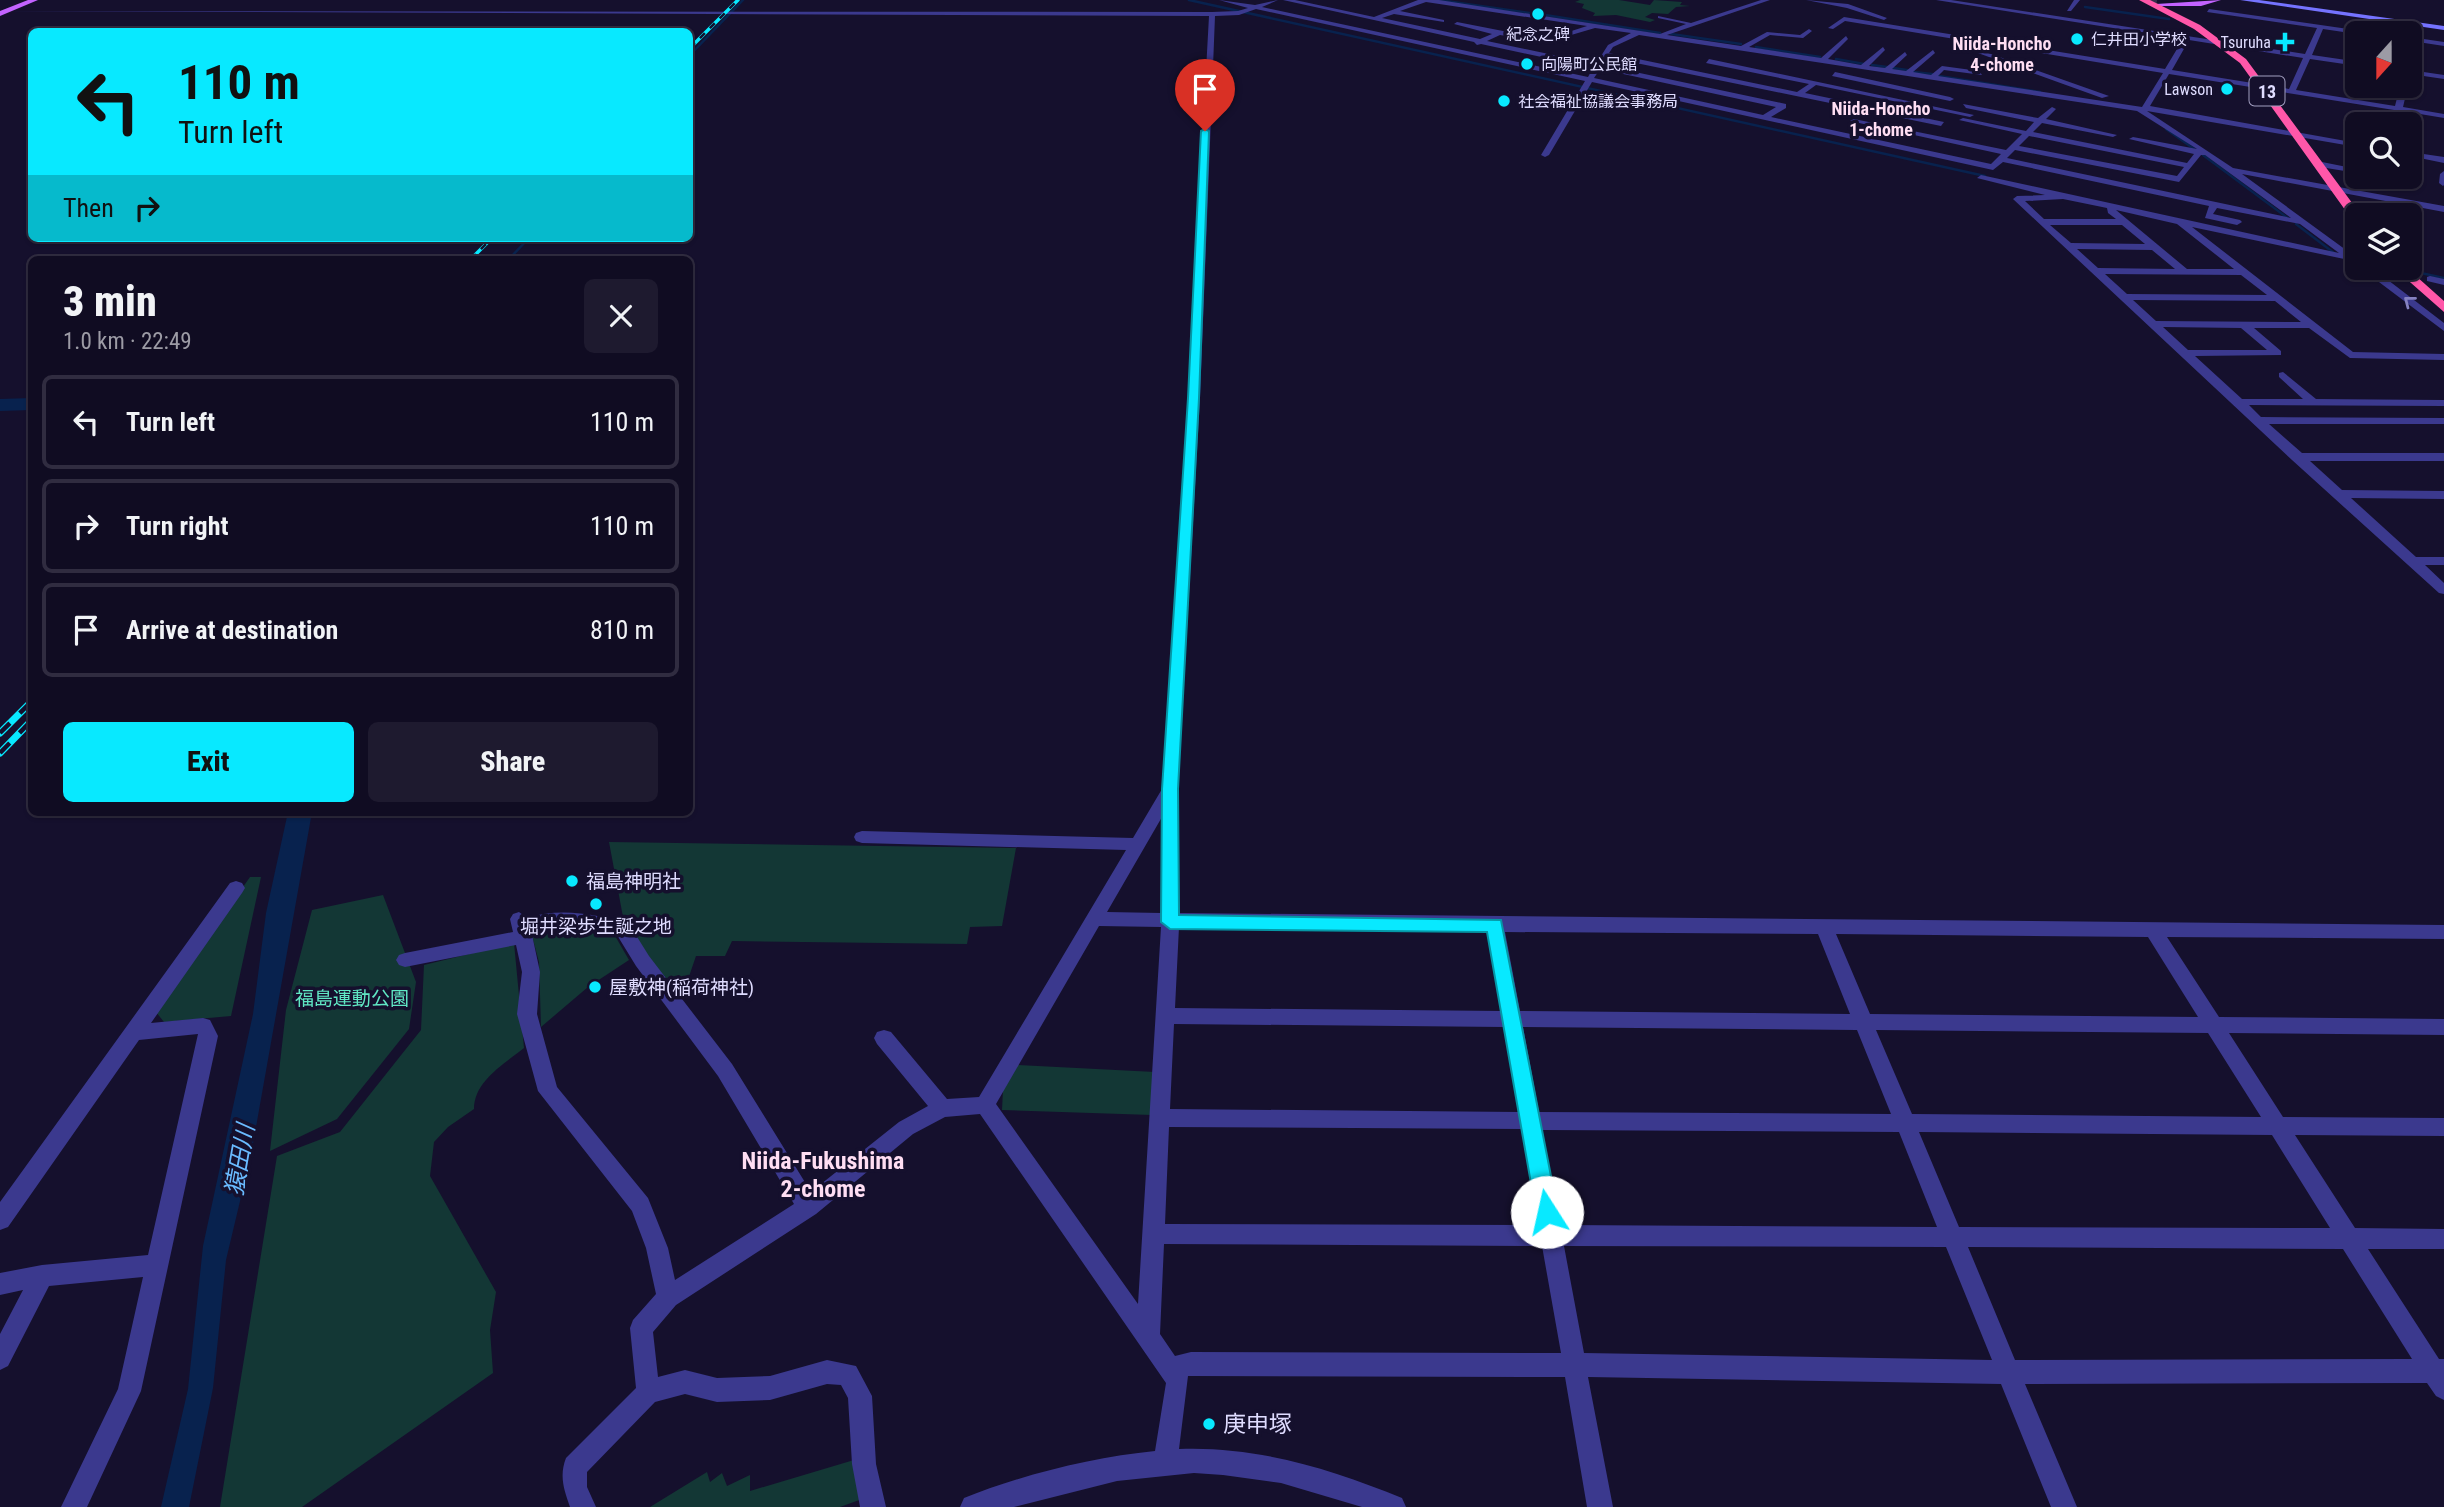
<!DOCTYPE html>
<html lang="en">
<head>
<meta charset="utf-8">
<style>
	body { margin:0; font-family:"Roboto Condensed","Noto Sans JP",sans-serif; background:#1e1a2f; color:#f1f3f6; height:100vh; display:flex; flex-direction:column; font-size:26px; white-space:nowrap }
	* { box-sizing:border-box; margin:0 }
	p { font-size:23px; color:#9c9ba5 }
	.icon { flex:none; width:38px; height:38px; fill:none; stroke:currentColor; stroke-width:2; stroke-linecap:round; stroke-linejoin:round }
	.map { position:relative; flex:1; overflow:hidden }
	.panel { position:absolute; left:28px; top:256px; width:665px; height:560px; display:flex; flex-direction:column; background:#100c22; border-radius:10px; box-shadow:0 2px 5px #0004,0 0 0 2px #302c40 }
	.panel>* { flex:none }
	.guide { position:absolute; left:28px; top:28px; width:665px; height:214px; border-radius:10px; box-shadow:0 2px 5px #0004,0 0 0 2px #302c40; background:#08e9ff; color:#111; overflow:hidden }
	.needle { width:46px; rotate:201deg }
	.controls { position:absolute; left:2345px; top:21px; display:grid; gap:14px }
	.controls a { display:grid; place-items:center; width:77px; height:77px; border-radius:10px; background:#100c22; box-shadow:0 2px 5px #0004,0 0 0 2px #302c40; font-size:35px }
	.pin { position:absolute; display:grid; place-items:center; width:60px; height:60px; color:#fff; margin:-72px -30px; border-radius:50% 50% 50% 0; rotate:-45deg; box-shadow:0 0 7px #0007 }
	.pin .icon { rotate:45deg }
	.me { position:absolute; width:77px; margin:-38px; rotate:350deg; stroke-linejoin:round; filter:drop-shadow(0 0 5px #0008) }
	.turn { display:flex; align-items:center; gap:24px; height:147px; padding:0 35px; font-size:32px }
	.turn .icon { width:91px; height:91px; stroke-width:2.5 }
	.turn b { display:block; font-size:49px; line-height:60px }
	.then { display:flex; align-items:center; height:66px; padding:0 35px; background:#0003; gap:14px; font-size:26px }
	.round { display:grid; place-items:center; flex:none; width:74px; height:74px; border-radius:10px; background:#1e1a2f }
	.head { display:flex; align-items:center; justify-content:space-between; height:119px; padding:0 35px }
	h1 { font-size:42px; font-weight:800; line-height:52px }
	.action { display:flex; gap:14px; margin-top:auto; padding:14px 35px }
	.action a { flex:1; height:80px; border-radius:10px; background:#08e9ff; color:#111; font-size:28px; font-weight:800; line-height:80px; text-align:center }
	.action a+a { background:#1e1a2f; color:#f1f3f6 }
	ul { padding:0; list-style:none }
	li { display:flex; align-items:center; gap:21px; height:94px; margin:0 14px 10px; padding:0 21px; border:4px solid #302c40; border-radius:10px }
	li div { flex:1 }
	li b { display:block; font-size:26px }
	li em { font-style:normal }
	.map>svg:first-child { display:block }
	.green { fill:#133735 }
	.water { fill:#08224e }
	.lines { fill:none; stroke-linecap:round; stroke-linejoin:round }
	.stream { stroke:#08224e; stroke-width:2.5 }
	.river { fill:#08224e; fill-rule:evenodd }
	.street-tunnel { stroke:#332f4c; stroke-width:7; stroke-dasharray:7 3.5; stroke-linecap:butt }
	.street { fill:#3b398e; fill-rule:evenodd }
	.secondary { fill:#7573ff; fill-rule:evenodd }
	.primary { fill:#c363ff; fill-rule:evenodd }
	.highway { fill:#ff57a9; fill-rule:evenodd }
	.rail-far1-casing { stroke:#08e9ff; stroke-width:3.5 }
	.rail-casing { stroke:#08e9ff; stroke-width:7 }
	.rail-far1 { stroke:#15102d; stroke-width:2.5; stroke-dasharray:7; stroke-linecap:butt }
	.rail { stroke:#15102d; stroke-width:4.5; stroke-dasharray:14; stroke-linecap:butt }
	.oneway { stroke:#8582c1 }
	.route { fill:#08e9ff; stroke:#0597a6; stroke-width:2 }
	.poi-dot { fill:#08e9ff; stroke:#15102d; stroke-width:2.5 }
	.labels { text-anchor:middle; dominant-baseline:central; stroke-width:7; stroke-linejoin:round; paint-order:stroke }
	.far-poi-label { font-size:16px; fill:#dfdcff; stroke:#15102d; text-anchor:start }
	.far-neighbourhood-label { font-size:18px; font-weight:bold; fill:#ffdef3; stroke:#15102d }
	.shield { fill:#15102d; stroke:#a29fc0; stroke-width:2 }
	.shield-label { font-size:18px; font-weight:bold; fill:#dfdcff }
	.poi-label { font-size:19px; fill:#dfdcff; stroke:#15102d; text-anchor:start }
	.park-label { font-size:19px; fill:#60e7c4; stroke:#15102d }
	.near-poi-label { font-size:23px; fill:#dfdcff; stroke:#15102d; text-anchor:start }
	.near-water-label { font-size:24px; font-style:italic; fill:#6abbff; stroke:#15102d }
	.near-neighbourhood-label { font-size:24px; font-weight:bold; fill:#ffdef3; stroke:#15102d }
</style>
</head>
<body>
<div class="map">
<svg width="2444" height="1507" viewBox="0 0 2444 1507">
	<rect width="100%" height="100%" fill="#15102d"/>
	<path class="green" d="M1580,0h39l31,5 4,-5 28,2 -2,3 10,1 -14,1 -8,7 -16,-1 -7,4 10,3 -5,2 -34,-7 -23,1 2,-3 -13,-5 2,-4 -9,-2z
		M609,842l407,6 -14,78 -32,1 -3,17 -235,-3 -7,15h-29l-14,41 -38,-40 -21,-40z
		M250,877h11l-30,139 -67,6 -8,-10z
		M383,895l33,87 -7,47 -72,90 -67,32 16,-141 26,-100z
		M543,926l54,2 17,6 15,26 -41,27 -47,40 -2,-65 -8,-30z
		M514,943l10,105c-20,16 -50,33 -50,61l-26,18 -14,15 -4,34 66,116 -6,38 3,43 -191,134h-82l57,-351 63,-24 81,-102 3,-65z
		M1018,1065l137,7 -3,43 -150,-5 1,-20z
		M854,1460l8,39 -22,8h-190l57,-35 3,10 12,-9 5,13 23,-11v16z"/>
	<path class="water" d="M288,812h24l-61,343 -25,105 -13,128 -24,119h-28l27,-118 15,-143 50,-232 13,-101z"/>
	<g class="lines">
		<path class="stream" d="M1189,0l796,176
			M1439,0l97,14
			M2085,7l84,12
			M1545,15l115,18
			M1671,34l70,10
			M1756,47l64,10
			M690,55l53,-55
			M1836,59l28,5
			M1872,65l15,2
			M1893,68l14,2
			M1913,72l19,2
			M1939,76l101,16
			M2166,129l31,22
			M2203,155l86,64
			M2296,224l38,29
			M509,259l20,-21
			M2398,268l46,10"/>
		<path class="river" d="M32,398v12l-32,1v-12z"/>
		<path class="street-tunnel" d="M2150,0l7,1"/>
		<path class="street" d="M1219,0l36,5 23,-5 -16,7 326,70 5,-9 -112,-24 -4,1 -3,-3 -191,-42h12l79,17 44,-17h21l221,34 26,-10 -28,-6v-2l33,7 70,-23h9l-103,35 74,11 26,-14 33,3 9,-6 3,2 -9,7 -33,-3 -21,12 72,11 25,-22 2,3 -20,20 33,6 22,-18 2,3 -16,16 16,2 20,-16 2,3 -15,14 14,2 27,-21 2,3 -22,19 18,3 11,-9 37,5 3,4 -38,-5 -6,6 204,31 21,-34 -318,-52 -12,8 -5,-1 16,-11 321,52 18,-30 -247,-39h15l354,54 12,-26 -110,-16 2,-3 160,23 -12,2 -34,-5 -11,26 41,6 4,-4c0,9 0,22 -8,26l-4,-2 6,-16 -41,-6 -14,31 99,16 5,-20h8l-5,21 41,7v4l-42,-7 -3,13h-8l3,-14 -225,-36 -19,32 207,37v4l-210,-36 86,57 211,38v6l-202,-38 115,84v7l-8,-5 -157,-33 161,125 91,2v6l-94,-2 -41,-30h-55l27,23v4l-86,1 47,43h61l-24,-22v-4l4,-1 33,27 128,1v6l-195,-1 12,12 183,1v6h-175l33,29h142v8h-134l32,29 102,1v8l-93,-1 65,59h28v8h-19l19,18v11l-5,-1 -147,-133 -279,-261 4,-3 28,-1 -68,-17 4,-3 358,78 -39,-29 -83,-16 -4,6 27,6 2,2 -5,3 -32,-7 4,-12 -206,-44 -10,8 -401,-88 -43,73 -4,2 -4,-2 44,-74 -329,-72 -17,6 -24,1 -15,382 -22,392 1,123 1265,12v14l-277,-2 52,80 225,2v16l-215,-2 54,84 161,1v18l-149,-1 60,93 89,1v20h-76l71,110h5v41l-8,-4 -9,-13 -402,1 52,123h-26l-50,-123 -413,-7 25,130h-26l-22,-130 -374,-1h-3l-9,73c78,-3 152,20 223,49l4,9h-44l-81,-24 -58,-8 -29,-2 -77,8 -103,26h-54l4,-9c57,-23 129,-41 191,-47l11,-68 -186,-269 -35,3 -32,17 -97,80 -140,91 -23,27 5,45 27,-7 32,8 53,-2 57,-16 29,6 16,30 4,68 10,43h-26l-8,-43 -4,-66 -7,-13 -14,-1 -57,16 -53,2 -32,-8 -30,8 -68,70v15l9,20h-26c-6,-17 -11,-31 -4,-49l70,-70 -6,-60 3,-8 23,-26 -10,-46 -14,-37 -94,-120 -21,-77 5,-42 -6,-27 -111,22 -6,-2 -3,-5 3,-5 6,-2 108,-21 -3,-13 3,-5 6,-2 8,6c32,-11 71,-4 102,6l20,32 83,108 79,128 88,-70 29,-16 -51,-62 -3,-6 3,-6 7,-2 7,2 56,67 32,-2 147,-247 -264,-7 -6,-2 -2,-4 2,-4 6,-2 271,7 29,-49 26,-391 21,-382 -1204,-5 1207,1 26,-1 10,-3zM1426,2l161,24 -28,9 2,3 34,-10 36,5 -23,12 -12,19 -109,-23 13,-6 57,9 -2,-3 -98,-19 -3,2 38,10 -12,5 -98,-21 12,-4 50,8v-2l-44,-9zM1639,35l498,76 60,38 -64,-12 -4,2 65,15 -7,9 -154,-31 9,-9 71,14 4,-2 -71,-16 10,-10 -4,-2 -14,11 -75,-14 3,4 68,14 -8,9 -63,-13 -4,2 63,14 -16,16 -152,-31 -4,2 151,33 -10,10 -220,-47 15,-9v-4l-184,-39 5,-8 334,69 3,-4 -139,-29 11,-8 154,32 4,-2 -265,-56 -3,4 103,21 -12,8 -188,-39 4,-6zM2189,40l114,18 -14,31 -117,-19zM1600,69l176,38 -13,8 -169,-37zM2029,136l155,31 -7,9 -158,-30zM2015,150l164,32 22,-27h4l86,63 -284,-60zM2063,199l44,9 1,5 8,6h-72l-19,-18zM2116,210l61,14 57,45h-47zM2050,225h72l23,19 -74,-1zM2077,249l75,1 23,19 -77,-1zM2105,274l136,1 26,20 -140,-1zM2133,300l142,1 26,21 -145,-1zM2163,327l78,1 26,22h-79zM1162,817l-1,96 -54,-1zM560,926l57,9 19,31 82,110 76,128 -119,76 -7,-32 -20,-50 -91,-111 -20,-73 3,-42 -9,-42zM1099,926l62,1 -23,377 -142,-200zM1179,927l308,5 14,79 -326,-3zM1505,932l313,2 32,80 -330,-3zM1836,934l312,3 50,80 -328,-3zM1174,1024l330,3 15,85 -349,-3zM1523,1027l334,3 34,84 -352,-2zM1876,1030l332,3 53,84 -349,-3zM1169,1127l353,2 16,96 -373,-1zM1542,1130l357,2 38,95 -377,-2zM1919,1132l353,3 58,93 -371,-1zM1164,1244l378,2 19,107 -370,-1 -16,4 -15,-22zM1564,1246l382,1 46,113 -408,-7zM1968,1247l375,2 69,110 -397,1z
			M1806,0l42,4 39,14 -3,2 -37,-12z
			M2074,0h6l-9,11h-4z
			M2410,37l34,5v4l-26,-4 -4,19 -4,2z
			M1953,42h4l152,54 -7,2 -149,-54z
			M2410,70l34,5v4l-34,-5z
			M1835,72l115,25 4,2 -4,2 -118,-25z
			M2410,152l34,5v6l-34,-7z
			M2317,161l40,8v4l-43,-7 -1,-2z
			M2444,171v14l-1,1 -4,-3 1,-9z
			M2373,270l39,4v4l-3,1 -25,-2 60,46v8l-73,-55 -3,-3z
			M2430,276l14,3v6l-17,-4v-4z
			M236,881l6,2 3,5 -3,5 -91,130 52,-5 7,2 8,16 -77,355 -54,116h-26l57,-118 25,-112 -94,9 -41,80 -8,4v-36l23,-44 -23,5v-22l42,-8 106,-10 50,-221 -59,6 -131,187 -8,3v-28l230,-319z"/>
		<path class="secondary" d="M2240,0h19l185,26v4z"/>
		<path class="primary" d="M28,0h10l-38,16v-5z
			M2221,0l-20,6h-49l4,-2z"/>
		<path class="highway" d="M2139,0h11l50,25 46,34 115,156h-4v7l-4,-1 -113,-158 -46,-34z
			M2394,268h13l37,33v11z"/>
		<defs>
			<path id="rail-far1" d="M690,48l48,-48
				M471,259l21,-21"/>
			<path id="rail" d="M0,733l32,-32
				M0,753l32,-33"/>
		</defs>
		<use href="#rail-far1" class="rail-far1-casing"/>
		<use href="#rail" class="rail-casing"/>
		<use href="#rail-far1" class="rail-far1"/>
		<use href="#rail" class="rail"/>
	</g>
	<defs><path id="oneway-chevron" d="M-2-3.5L2.5 0L-2 3.5" fill="none" stroke-width="1.6" stroke-linecap="round" stroke-linejoin="round" transform="scale(1.75)"/></defs>
	<use class="oneway" href="#oneway-chevron" transform="translate(2409 301) rotate(-142)"/>
	<path class="route" d="M1205,129l4,2 -10,267 -21,391 1,126 322,5 57,292 -3,8 -8,3 -8,-3 -3,-8 -49,-280 -317,-3 -9,-7 1,-133 26,-391 13,-267z"/>
	<g class="poi-dot">
		<circle cx="1538" cy="14" r="7"/>
		<circle cx="2077" cy="39" r="7"/>
		<path d="M2281.5 31.5h7v7h7v7h-7v7h-7v-7h-7v-7h7z"/>
		<circle cx="1527" cy="64" r="7"/>
		<circle cx="2227" cy="89" r="7"/>
		<circle cx="1504" cy="101" r="7"/>
		<circle cx="572" cy="881" r="7"/>
		<circle cx="596" cy="904" r="7"/>
		<circle cx="595" cy="987" r="7"/>
		<circle cx="1209" cy="1424" r="7"/>
	</g>
	<g class="labels">
		<g class="far-poi-label">
			<text x="1538" y="34" text-anchor="middle">紀念之碑</text>
			<text x="2091" y="39">仁井田小学校</text>
			<text x="2271" y="42" text-anchor="end">Tsuruha</text>
			<text x="1541" y="64">向陽町公民館</text>
			<text x="2213" y="89" text-anchor="end">Lawson</text>
			<text x="1518" y="101">社会福祉協議会事務局</text>
		</g>
		<g class="far-neighbourhood-label">
			<text x="2002" y="43">Niida-Honcho<tspan x="2002" dy="21">4-chome</tspan></text>
			<text x="1881" y="108">Niida-Honcho<tspan x="1881" dy="21">1-chome</tspan></text>
		</g>
		<rect class="shield" x="2249.5" y="76.5" width="35" height="29" rx="5"/>
		<g class="shield-label">
			<text x="2267" y="91">13</text>
		</g>
		<g class="poi-label">
			<text x="586" y="881">福島神明社</text>
			<text x="596" y="926" text-anchor="middle">堀井梁歩生誕之地</text>
			<text x="609" y="987">屋敷神(稲荷神社)</text>
		</g>
		<g class="park-label">
			<text x="352" y="998">福島運動公園</text>
		</g>
		<g class="near-poi-label">
			<text x="1223" y="1424">庚申塚</text>
		</g>
		<g class="near-water-label">
			<text transform="translate(240 1160) rotate(-80)">猿田川</text>
		</g>
		<g class="near-neighbourhood-label">
			<text x="823" y="1161">Niida-Fukushima<tspan x="823" dy="28">2-chome</tspan></text>
		</g>
	</g>
</svg>
<div class="controls">
<a><svg class="needle" viewBox="-14 -14 28 28"><path d="M0-13l5 13h-10z" fill="#e53935"/><path d="M0 13l5-13h-10z" fill="#9c9ba5"/></svg></a>
<a><svg class="icon" aria-label="search" viewBox="0 0 24 24"><circle cx="10" cy="10" r="6"/><path d="M15 15l6 6"/></svg></a>
<a><svg class="icon" aria-label="layers" viewBox="0 0 24 24"><path d="M12 4l9 5-9 5-9-5zM3 14l9 5 9-5"/></svg></a>
</div>
<div class="pin" style="left:1205px;top:131px;background:#d93025"><svg class="icon" aria-label="arrive" viewBox="0 0 24 24"><path d="M6 21V4h12l-3 4 3 4H6"/></svg></div>
<svg class="me" style="left:1547px;top:1212px" viewBox="-20 -20 40 40"><circle r="19" fill="#fff"/><path d="M0-13L10 11 0 6-10 11z" fill="#08e9ff"/></svg>
<div class="guide">
<div class="turn"><svg class="icon" aria-label="left" viewBox="0 0 24 24"><path d="M17 20v-9H6M10 6l-5 5 5 5"/></svg><div><b>110 m</b>Turn left</div></div>
<div class="then">Then<svg class="icon" aria-label="right" viewBox="0 0 24 24"><path d="M7 20v-9h11M14 6l5 5-5 5"/></svg></div>
</div>
<section class="panel">
<div class="head"><div><h1>3 min</h1><p>1.0 km · 22:49</p></div><a class="round"><svg class="icon" aria-label="close" viewBox="0 0 24 24"><path d="M6 6l12 12M18 6L6 18"/></svg></a></div>
<ul>
<li><svg class="icon" aria-label="left" viewBox="0 0 24 24"><path d="M17 20v-9H6M10 6l-5 5 5 5"/></svg><div><b>Turn left</b></div><em>110 m</em></li>
<li><svg class="icon" aria-label="right" viewBox="0 0 24 24"><path d="M7 20v-9h11M14 6l5 5-5 5"/></svg><div><b>Turn right</b></div><em>110 m</em></li>
<li><svg class="icon" aria-label="arrive" viewBox="0 0 24 24"><path d="M6 21V4h12l-3 4 3 4H6"/></svg><div><b>Arrive at destination</b></div><em>810 m</em></li>
</ul>
<div class="action"><a>Exit</a><a>Share</a></div>
</section>
</div>
</body>
</html>
